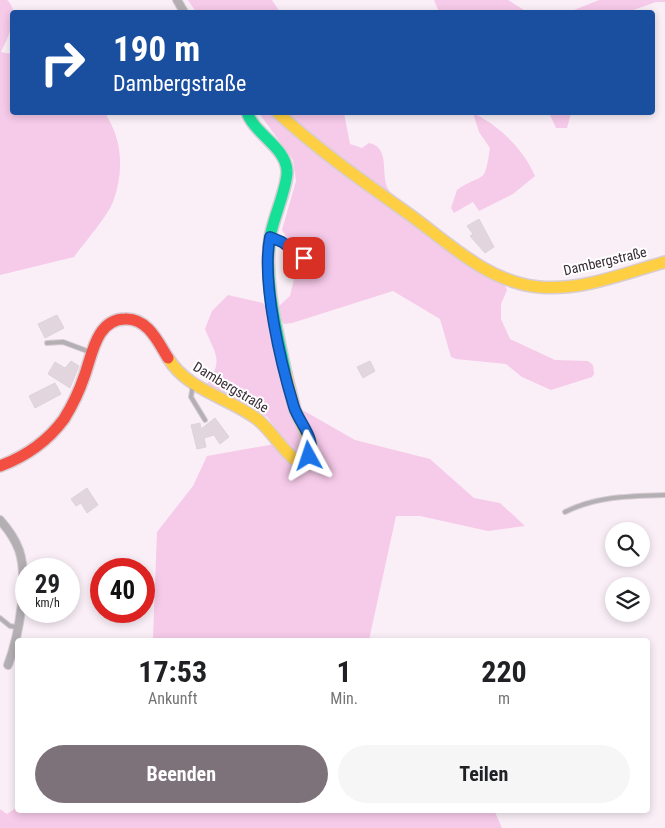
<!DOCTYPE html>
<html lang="de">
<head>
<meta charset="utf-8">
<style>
	body { margin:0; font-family:"Roboto Condensed",sans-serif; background:#f6f6f6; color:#202124; height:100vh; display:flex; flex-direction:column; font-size:19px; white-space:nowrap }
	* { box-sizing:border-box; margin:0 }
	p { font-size:16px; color:#757577 }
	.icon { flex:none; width:28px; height:28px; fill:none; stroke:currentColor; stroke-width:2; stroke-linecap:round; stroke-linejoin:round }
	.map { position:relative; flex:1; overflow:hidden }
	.sheet { position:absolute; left:15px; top:638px; width:635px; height:175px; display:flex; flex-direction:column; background:#fff; border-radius:5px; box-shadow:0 2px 8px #0003 }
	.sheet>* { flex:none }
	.guide { position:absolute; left:10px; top:10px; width:645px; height:105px; border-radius:5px; box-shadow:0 2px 8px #0003; background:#1a4fa0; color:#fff; overflow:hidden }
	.controls { position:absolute; left:605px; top:522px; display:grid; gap:10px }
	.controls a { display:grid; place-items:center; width:45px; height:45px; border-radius:50%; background:#fff; box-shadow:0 2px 8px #0003; font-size:25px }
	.speed { position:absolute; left:15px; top:558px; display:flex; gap:10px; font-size:25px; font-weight:700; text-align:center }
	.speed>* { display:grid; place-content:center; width:65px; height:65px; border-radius:50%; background:#fff; box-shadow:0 2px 8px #0003; line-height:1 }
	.speed small { font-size:12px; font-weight:400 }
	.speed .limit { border:8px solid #d22; background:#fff; color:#111 }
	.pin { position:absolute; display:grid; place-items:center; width:42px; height:42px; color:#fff; margin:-21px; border-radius:10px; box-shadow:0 2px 8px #0006 }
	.me { position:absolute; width:55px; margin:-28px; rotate:355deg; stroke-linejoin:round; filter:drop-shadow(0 0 4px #0008) }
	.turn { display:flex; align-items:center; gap:18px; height:105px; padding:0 20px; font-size:22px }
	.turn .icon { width:65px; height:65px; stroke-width:2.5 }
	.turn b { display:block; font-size:35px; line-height:42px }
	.eta { display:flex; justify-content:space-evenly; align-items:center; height:85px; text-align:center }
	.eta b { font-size:30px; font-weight:700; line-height:35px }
	.primary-button { display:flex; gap:10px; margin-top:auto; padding:10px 20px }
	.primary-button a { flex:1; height:58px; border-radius:30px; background:#7d727a; color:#fff; font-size:20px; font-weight:700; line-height:58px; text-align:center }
	.primary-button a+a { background:#f6f6f6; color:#202124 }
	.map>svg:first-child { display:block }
	.green { fill:#f6cae9 }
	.building { fill:#e2d5de; stroke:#ddd3da }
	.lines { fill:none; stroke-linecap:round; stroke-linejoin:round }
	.lane-casing { stroke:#d7cdd3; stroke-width:6 }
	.street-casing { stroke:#d7cdd3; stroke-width:10 }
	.fast-casing { stroke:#d7cdd3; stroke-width:14 }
	.slow-casing { stroke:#d7cdd3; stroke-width:14 }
	.jam-casing { stroke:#d7cdd3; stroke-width:14 }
	.lane { stroke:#b4afb3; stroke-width:4 }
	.street { stroke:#b4afb3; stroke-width:8 }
	.fast { stroke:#16e098; stroke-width:11 }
	.slow { stroke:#ffcf43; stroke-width:11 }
	.jam { stroke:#f24e42; stroke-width:11 }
	.route-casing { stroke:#114b97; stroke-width:12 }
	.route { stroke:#1a73e8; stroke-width:9 }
	.labels { text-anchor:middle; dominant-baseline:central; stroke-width:4; stroke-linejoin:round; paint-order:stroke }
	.street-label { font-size:14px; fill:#3a2e36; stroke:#fff }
</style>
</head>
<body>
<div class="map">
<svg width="665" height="828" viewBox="0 0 665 828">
	<rect width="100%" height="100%" fill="#faeff7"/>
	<path class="green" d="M0,0h7c15,13 0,39 -6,52l11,2v58l93,1c18,28 19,58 8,89 -6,15 -29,41 -39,55l-74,18z
		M188,0h84l8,12h-84z
		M434,0h74l19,12h-88z
		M599,0h66v2h-9l-28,10h-81l27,-2z
		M259,113h85l6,31 12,4 7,-5c21,4 12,29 18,44 2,4 6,9 8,14l108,80 4,9 -6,14v15l9,20 45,21 33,1 5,4 1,9 -2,3 -41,13 -29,-13 -16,-13 -50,-5 -5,-2 -11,-38 -47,-28 -101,32 -8,1 -5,-8v-10l11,-10 9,-38 -17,-28 14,-49 -3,-21z
		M473,113c26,12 51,37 62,63l-22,18 -34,17 -6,-9 -19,11 -3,-5 6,-18c28,-19 27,-3 33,-42l-11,-16z
		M549,113h22l-4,15h-11z
		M228,295l35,8 8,11 21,90 63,36 75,19 44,39 26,5 25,23 -37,5 -68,-15h-24l-27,124h-216l4,-108 36,-46 14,-30 79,-14 -19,-25 -60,-33c17,-24 8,-30 -2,-55l7,-18z
		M17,807l1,3h476l8,18h-502v-19l7,5z"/>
	<path class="building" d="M479,219l15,28 -9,6 -15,-17 3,-2 -6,-8z
		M57,315l7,13 -19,10 -7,-14z
		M71,361l8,5 -9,22 -22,-14 7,-12 10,6z
		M370,361l5,10 -12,7 -6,-11z
		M55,383l6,11 -26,14 -6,-12z
		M215,418l14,19 -9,7 -6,-9 -10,3 2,9 -9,2 -6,-24 9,-2 1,6z
		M87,488l11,17 -11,8 -6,-10 -5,3 -5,-7z"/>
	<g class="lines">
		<defs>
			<path id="lane" d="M272,238l10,4 22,16
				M47,343l16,-1 27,10
				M193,385l-2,12 14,23
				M565,512c32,-16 65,-16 100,-17
				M0,618l10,8 7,1"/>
			<path id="street" d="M177,0l7,12
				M0,520c8,9 15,19 19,30 10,29 0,86 -11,115"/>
			<path id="fast" d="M247,112c7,22 39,35 40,59 1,15 -15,50 -17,67 -6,45 7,92 16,136"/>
			<path id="slow" d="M277,112c40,37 84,68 129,100 41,29 80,70 133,75 43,4 86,-14 126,-25
				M168,358c20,33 60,39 89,61 14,11 23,28 37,40l10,1 5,-4 2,-12 -16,-34 -9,-36"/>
			<path id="jam" d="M0,466c27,-10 47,-24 64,-47 8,-13 15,-27 20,-42 8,-21 12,-58 41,-58 23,-1 33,23 43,39"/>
		</defs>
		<use href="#lane" class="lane-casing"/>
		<use href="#street" class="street-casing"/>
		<use href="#fast" class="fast-casing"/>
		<use href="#slow" class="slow-casing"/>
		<use href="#jam" class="jam-casing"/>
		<use href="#lane" class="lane"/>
		<use href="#street" class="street"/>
		<use href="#fast" class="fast"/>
		<use href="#slow" class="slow"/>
		<use href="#jam" class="jam"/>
	</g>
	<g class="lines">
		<defs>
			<path id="route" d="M304,258l-22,-16 -12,-5c-9,45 11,127 24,170 5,16 23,32 15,49"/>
		</defs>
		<use href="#route" class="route-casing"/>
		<use href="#route" class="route"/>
	</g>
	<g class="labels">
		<g class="street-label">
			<text transform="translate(605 261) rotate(-13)">Dambergstraße</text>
			<text transform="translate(231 387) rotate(31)">Dambergstraße</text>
		</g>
	</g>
</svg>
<div class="controls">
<a><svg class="icon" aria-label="search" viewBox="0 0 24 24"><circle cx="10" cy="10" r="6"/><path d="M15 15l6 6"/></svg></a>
<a><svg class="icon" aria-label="layers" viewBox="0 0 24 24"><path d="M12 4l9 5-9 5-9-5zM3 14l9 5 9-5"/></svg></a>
</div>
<div class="speed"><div>29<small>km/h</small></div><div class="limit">40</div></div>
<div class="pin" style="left:304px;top:258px;background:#d93025"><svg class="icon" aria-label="arrive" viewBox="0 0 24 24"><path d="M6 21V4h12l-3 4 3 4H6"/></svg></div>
<svg class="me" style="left:309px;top:456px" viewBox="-20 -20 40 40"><path d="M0-17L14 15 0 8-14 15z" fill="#1a73e8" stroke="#fff" stroke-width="4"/></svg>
<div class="guide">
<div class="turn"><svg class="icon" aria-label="right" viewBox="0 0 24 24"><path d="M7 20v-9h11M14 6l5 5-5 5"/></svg><div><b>190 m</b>Dambergstraße</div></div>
</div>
<section class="sheet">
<div class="eta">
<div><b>17:53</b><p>Ankunft</p></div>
<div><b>1</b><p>Min.</p></div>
<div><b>220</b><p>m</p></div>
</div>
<div class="primary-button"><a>Beenden</a><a>Teilen</a></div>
</section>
</div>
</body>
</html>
